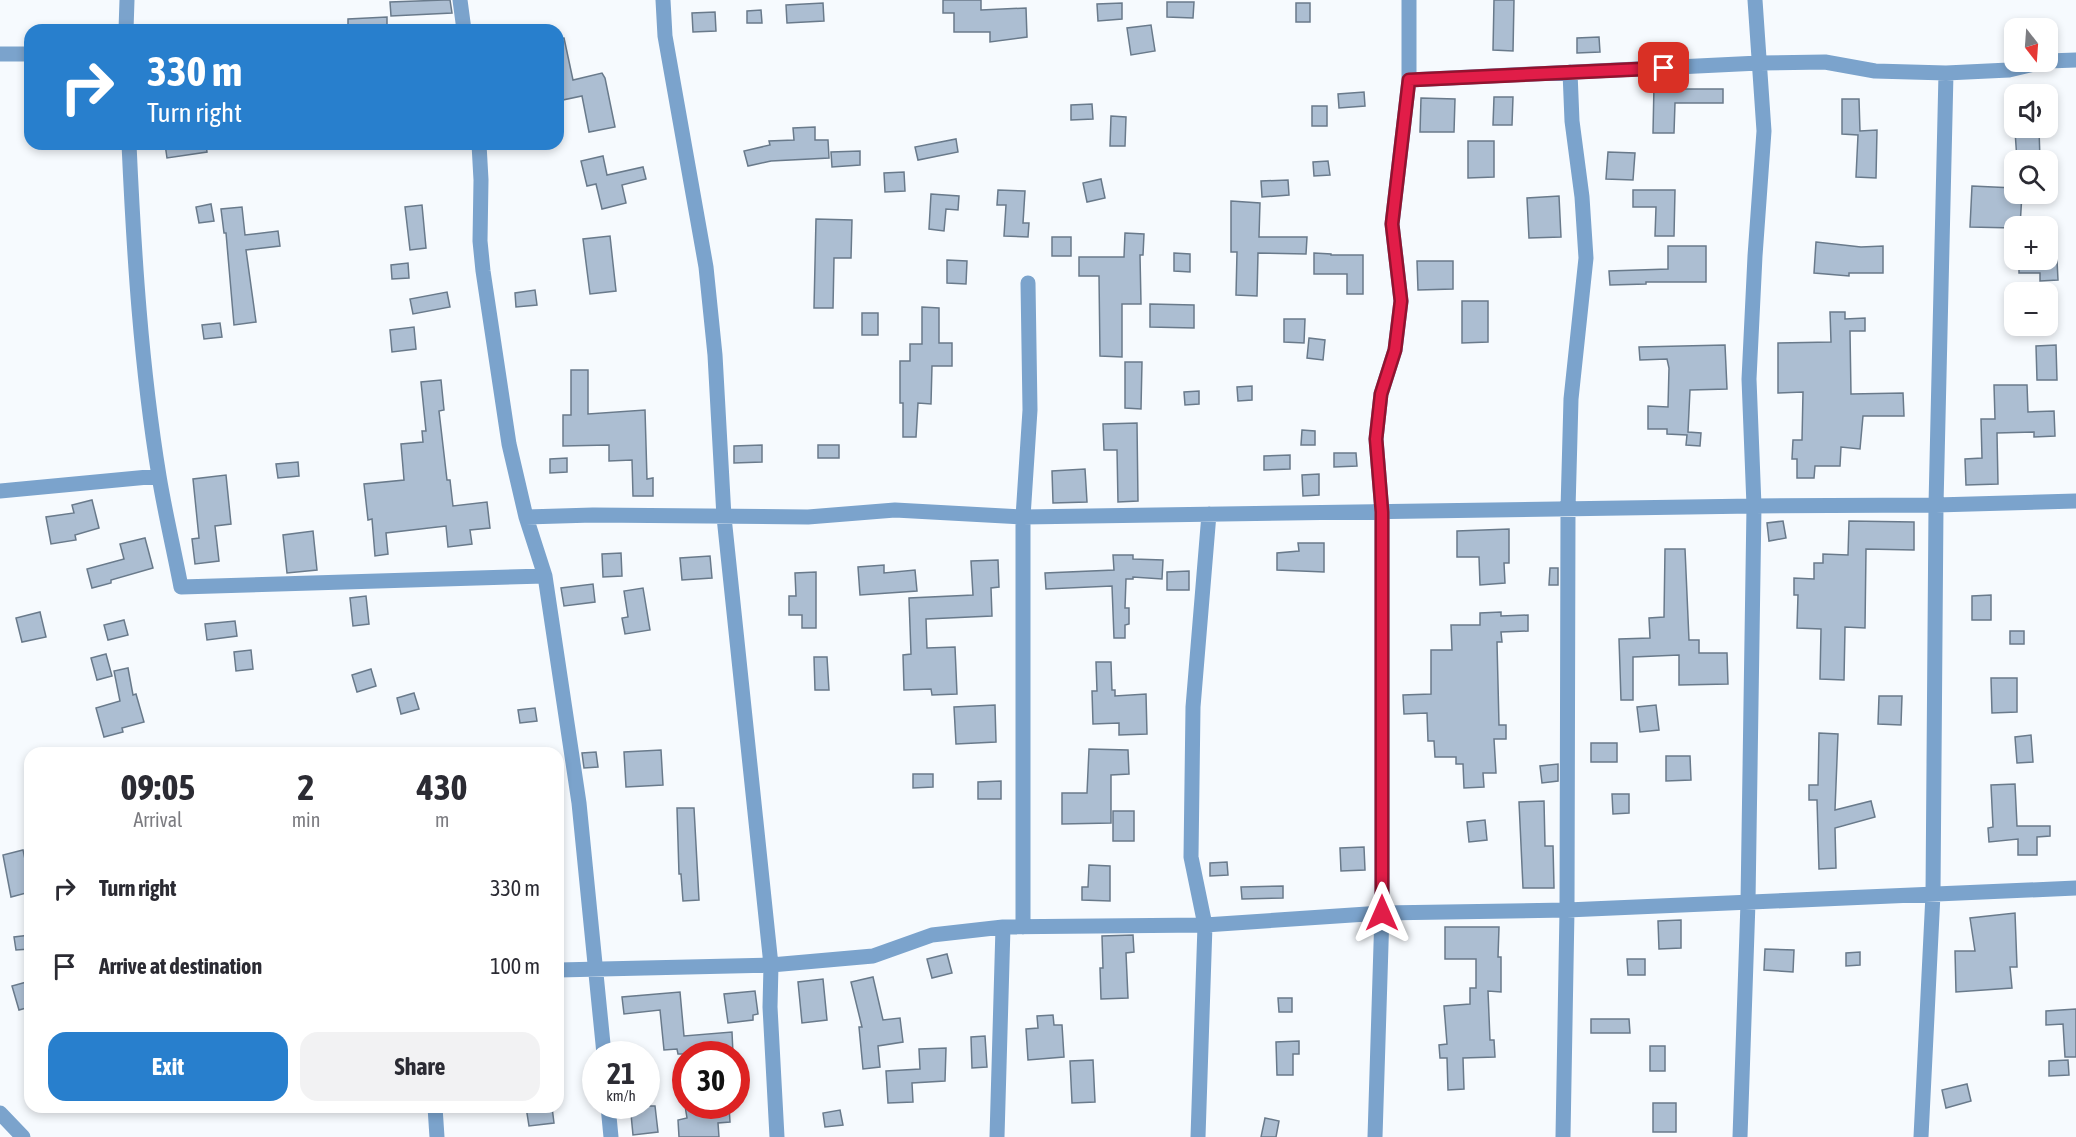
<!DOCTYPE html>
<html lang="en">
<head>
<meta charset="utf-8">
<style>
	body { margin:0; font-family:"Asap Condensed",sans-serif; background:#f2f2f3; color:#2b2b33; height:100vh; display:flex; flex-direction:column; font-size:22px; white-space:nowrap }
	* { box-sizing:border-box; margin:0 }
	p { font-size:20px; color:#7c7c81 }
	.icon { flex:none; width:33px; height:33px; fill:none; stroke:currentColor; stroke-width:2; stroke-linecap:round; stroke-linejoin:round }
	.map { position:relative; flex:1; overflow:hidden }
	.drawer { position:absolute; left:24px; top:747px; width:540px; height:366px; display:flex; flex-direction:column; background:#fff; border-radius:18px; box-shadow:0 3px 9px #0003 }
	.drawer>* { flex:none }
	.banner { position:absolute; left:24px; top:24px; width:540px; height:126px; border-radius:18px; box-shadow:0 3px 9px #0003; background:#287fcd; color:#fff; overflow:hidden }
	.needle { width:39px; rotate:163deg }
	.buttons { position:absolute; left:2004px; top:18px; display:grid; gap:12px }
	.buttons a { display:grid; place-items:center; width:54px; height:54px; border-radius:12px; background:#fff; box-shadow:0 3px 9px #0003; font-size:30px }
	.speed { position:absolute; left:582px; top:1041px; display:flex; gap:12px; font-size:30px; font-weight:700; text-align:center }
	.speed>* { display:grid; place-content:center; width:78px; height:78px; border-radius:50%; background:#fff; box-shadow:0 3px 9px #0003; line-height:1 }
	.speed small { font-size:15px; font-weight:400 }
	.speed .limit { border:9px solid #d22; background:#fff; color:#111 }
	.pin { position:absolute; display:grid; place-items:center; width:51px; height:51px; color:#fff; margin:-26px; border-radius:12px; box-shadow:0 3px 9px #0006 }
	.me { position:absolute; width:66px; margin:-33px; rotate:0deg; stroke-linejoin:round; filter:drop-shadow(0 0 4px #0008) }
	.turn { display:flex; align-items:center; gap:21px; height:126px; padding:0 24px; font-size:27px }
	.turn .icon { width:78px; height:78px; stroke-width:2.5 }
	.turn b { display:block; font-size:42px; line-height:51px }
	.eta { display:flex; justify-content:space-evenly; align-items:center; height:102px; text-align:center }
	.eta b { font-size:36px; font-weight:700; line-height:42px }
	.button { display:flex; gap:12px; margin-top:auto; padding:12px 24px }
	.button a { flex:1; height:69px; border-radius:18px; background:#287fcd; color:#fff; font-size:24px; font-weight:700; line-height:69px; text-align:center }
	.button a+a { background:#f2f2f3; color:#2b2b33 }
	ul { padding:0; list-style:none }
	li { display:flex; align-items:center; gap:18px; height:78px; padding:0 24px }
	li div { flex:1 }
	li b { display:block; font-size:22px }
	li em { font-style:normal }
	.map>svg:first-child { display:block }
	.building { fill:#acbed2; stroke:#697a8b; stroke-width:1.5 }
	.lines { fill:none; stroke-linecap:round; stroke-linejoin:round }
	.minor { stroke:#7ba3cc; stroke-width:15 }
	.route-casing { stroke:#92132f; stroke-width:15 }
	.route { stroke:#e11d48; stroke-width:10 }
</style>
</head>
<body>
<div class="map">
<svg width="2076" height="1137" viewBox="0 0 2076 1137">
	<rect width="100%" height="100%" fill="#f6fafe"/>
	<path class="building" d="M444,0h6l2,13 -61,3 -1,-14z
		M943,0h38v10l45,-2 1,29 -37,5v-10h-36v-19h-11z
		M1494,0h20l-1,51 -20,-1z
		M1167,2h27l-1,16 -26,-1z
		M823,3l1,18 -37,2 -1,-18z
		M1122,3v16l-24,2 -1,-17z
		M1296,3h14v19h-14z
		M761,10l1,13h-15v-12z
		M715,12l1,19 -23,1 -1,-19z
		M387,17v13h-39v-11z
		M1151,25l4,26 -24,4 -4,-27z
		M1599,37l1,15 -23,1v-15z
		M564,38l9,42 29,-7 3,5 10,49 -26,5 -7,-36 -24,5v-62z
		M1654,85h21v4h48v14h-48l-1,30h-21z
		M1364,92l1,14 -26,2 -1,-14z
		M1494,97h19l-1,28h-19z
		M1421,98l34,1 -1,33h-34z
		M1842,99h17l1,32 17,-1 -1,48 -20,-1 2,-42 -16,-1z
		M1092,104l1,15 -22,1v-15z
		M1312,106h15v20h-15z
		M1111,116l15,1 -1,29h-15z
		M815,127v13h13l1,18 -58,3 -23,5 -4,-15 26,-6 -1,-4 25,-1 -1,-12z
		M2039,129l1,31h-23l-2,-29z
		M956,139l2,13 -40,8 -3,-13z
		M1468,141h26v36l-26,1z
		M165,144h41l1,8 -40,6z
		M860,151v14l-28,2 -1,-15z
		M1608,152l27,1 -2,27 -27,-1z
		M603,156l4,19 36,-8 3,12 -24,6 4,18 -24,6 -6,-25 -9,2 -6,-25z
		M1328,161l2,14 -16,1 -1,-14z
		M904,172l1,19 -20,1 -1,-19z
		M1101,179l4,19 -18,4 -4,-19z
		M1288,180l1,15 -27,2 -1,-16z
		M1972,186l42,2v6h8l-2,32h-6v2l-44,-1z
		M998,190l27,1 -2,32h6l-1,14 -24,-1 2,-31h-9z
		M1633,190h42l-1,46h-19l1,-29h-23z
		M931,194l28,2 -1,14 -12,-1 -2,22 -15,-2z
		M1559,196l2,41 -32,1 -2,-40z
		M1231,201l29,2 -1,34h48l-1,17 -48,-1 -1,43 -21,-1 1,-43h-6z
		M211,204l3,17 -15,2 -3,-16z
		M422,205l4,43 -16,2 -5,-43z
		M242,207l3,28 33,-4 2,15 -34,4 10,72 -22,3 -8,-92h-2l-3,-24z
		M816,219l36,1 -1,38h-17l-1,50h-19z
		M1125,233l19,1 -1,21h-3l1,49h-19v53l-22,-1 -1,-80h-20v-19h45z
		M610,236l6,55 -26,3 -7,-55z
		M1052,237h19v19h-19z
		M1816,242l45,5 22,-1v27h-34v3l-35,-3z
		M1668,246h38v36h-60v2l-36,1 -1,-14 59,-2z
		M1174,253l16,1v18l-16,-1z
		M1314,253l17,1v1h32v39h-16v-20h-33z
		M947,260l20,1 -1,23 -19,-1z
		M2019,260h38l1,20 -18,1v-8h-21z
		M1417,261h36v28l-35,1z
		M408,263l1,15 -17,1 -1,-14z
		M535,290l2,15 -21,2 -1,-14z
		M447,292l3,15 -37,7 -3,-15z
		M1462,301h26v41l-26,1z
		M1150,304l44,1v23l-44,-1z
		M922,307l17,1v35h13v23h-20l-1,38 -13,-1 -2,34h-13v-34h-3v-42h10v-17h12z
		M1830,312h15v7l20,-1v13h-15l1,63 52,-1 1,23h-41l-3,33 -19,-2 -1,19h-25l-1,12h-17v-19h-5l1,-19h9l1,-48 -25,1v-50l53,-1z
		M862,313h16v22h-16z
		M1284,319h21l-1,24 -20,-1z
		M220,323l2,14 -18,2 -2,-14z
		M414,327l2,22 -24,3 -2,-22z
		M1309,338l16,2 -2,20 -16,-2z
		M1725,345l2,44 -37,1 -2,42 13,1 -1,13 -14,-1 1,-10 -20,-1v-5h-19v-23l20,1 1,-39 -2,-9 -27,1 -1,-13z
		M2056,345l1,35h-20l-1,-34z
		M1125,362h17l-1,47 -16,-1z
		M571,370h17v44l57,-4 2,69 6,-1v18h-20l-1,-36 -23,1v-16l-46,1v-31h8z
		M441,380l3,30 -5,1 8,69h3l3,26 34,-4 3,26 -20,2 2,14 -24,3 -2,-21 -60,7 2,21 -13,2 -3,-37 -4,1 -4,-36 40,-4 -3,-36 22,-2 -1,-11h4l-5,-49z
		M1994,385h33l1,27 26,-1 1,25 -21,1v-5l-37,1 1,51 -32,1 -1,-26 17,-1 -1,-39h14z
		M1252,386v14l-14,1 -1,-14z
		M1199,391v13l-14,1 -1,-13z
		M1137,423l1,78 -20,1 -1,-52h-13l-1,-26z
		M1302,430l13,1v14h-14z
		M762,445v17l-28,1v-17z
		M818,445h21v13h-21z
		M1334,453h22l1,13 -23,1z
		M1290,455v14l-26,1v-14z
		M567,458v14l-17,1v-14z
		M298,462l1,14 -21,2 -2,-14z
		M1085,469l2,33 -34,1 -1,-32z
		M1319,474v21l-16,1 -1,-21z
		M226,475l5,49 -16,2 4,35 -24,3 -3,-25 7,-1 -6,-59z
		M92,500l7,28 -24,7 1,5 -25,4 -5,-27 28,-4 -2,-8z
		M1783,521l3,17 -17,3 -2,-18z
		M1849,521l65,1v28l-48,-1 -1,79 -20,-1 -1,53 -24,-1 1,-50 -24,-1 1,-33h-4v-17l20,1v-16h9v-9l25,1z
		M1509,529v34h-5l1,20 -25,2 -1,-28h-22v-26z
		M313,531l4,39 -30,3 -4,-38z
		M145,538l8,30 -42,12v3l-19,5 -5,-19 37,-10 -4,-15z
		M1298,543h26v29l-47,-2v-17l22,-2z
		M1665,549h20l4,91h10v13h28l1,31 -49,1v-30l-46,2v43h-12l-2,-61 31,-1 -1,-20 15,-1z
		M621,553l1,23 -19,1 -1,-23z
		M1113,555h20v4l30,1 -1,19 -29,-2v2h-7l-1,29h4v16l-4,1v13h-11l-2,-52 -66,3 -1,-16 69,-3z
		M710,556l2,22 -30,2 -2,-22z
		M998,560l1,27 -8,1 1,28 -66,3 1,29 28,-1 2,47 -25,1 -1,-6 -27,1 -1,-35 8,-1 -2,-56 64,-3 -2,-34z
		M884,565v8l31,-3 2,21 -57,4 -2,-28z
		M1550,568h8v17h-9z
		M1189,571v19h-22v-18z
		M816,572v56h-14v-13h-13v-19h7l-1,-23z
		M593,584l2,18 -31,4 -3,-18z
		M643,588l7,42 -25,4 -3,-16 6,-1 -4,-26z
		M1991,595v25h-19v-24z
		M366,596l3,28 -16,2 -3,-28z
		M40,612l6,25 -24,5 -6,-24z
		M1501,612v4l27,-1v16l-27,1 1,10h-5l2,83h7v14h-12l2,34h-13l1,14 -20,1 -1,-24h-7v-7h-21l-1,-16h-6l-1,-28 -23,1 -1,-19 28,-1v-44h21l-1,-25h29v-12z
		M124,620l4,15 -20,5 -4,-15z
		M235,621l2,15 -30,4 -2,-16z
		M2010,631h14v13h-14z
		M251,650l2,19 -17,2 -2,-19z
		M106,654l6,22 -15,4 -6,-22z
		M814,657h13l2,33h-14z
		M1096,662h15l1,28h3v6l31,-2 1,40 -28,1v-12l-26,1 -1,-33h5z
		M128,668l5,27 3,-1 8,28 -22,6 1,4 -19,5 -8,-29 24,-7 -6,-30z
		M371,669l5,17 -19,6 -5,-17z
		M1991,678h26v34l-25,1z
		M414,693l5,16 -18,5 -4,-16z
		M1879,696h23l-1,29 -23,-1z
		M995,705l1,37 -40,2 -2,-37z
		M1656,705l3,25 -19,2 -3,-25z
		M535,708l2,13 -17,2 -2,-13z
		M1819,733l19,1 -3,76 36,-9 4,16 -40,11 1,40 -17,1 -2,-69h-8v-15h9z
		M2031,735l2,27 -16,1 -2,-26z
		M1591,743h26v19h-26z
		M1089,749l39,1 1,24 -18,1v48l-49,1v-31h25z
		M661,750l2,35 -37,2 -2,-35z
		M596,752l2,15 -14,1 -2,-15z
		M1666,756h24l1,24 -25,1z
		M1558,764v17l-16,2 -2,-17z
		M913,774h20v13l-20,1z
		M1001,781v18h-23v-17z
		M2015,784l2,42h33v10l-13,1v18h-19v-16l-29,3 -1,-14 5,-1 -2,-42z
		M1612,794h17v19l-16,1z
		M1544,801l1,45h8l1,42h-31l-4,-86z
		M677,808h17l5,92 -16,1 -2,-27h-2z
		M1113,811h21v30h-21z
		M1485,820l2,20 -18,2 -2,-20z
		M1364,847l1,23 -24,1 -1,-23z
		M23,850l7,32v10l-19,5 -8,-42z
		M1227,862l1,13 -18,1v-13z
		M1089,865l21,1v35l-28,-1v-13h6z
		M1283,886v12l-41,1 -1,-12z
		M2015,913l2,54h-7l2,21 -56,4 -1,-41h20l-5,-33z
		M1681,920v28l-22,1 -1,-28z
		M1445,927h54l-1,30h3v35l-13,-1 2,49h4l1,17 -32,1 1,31 -16,1 -1,-32h-7l-1,-13 8,-1 -3,-38 26,-2v-16h6v-29h-31z
		M30,935v14l-14,1 -2,-13z
		M1133,935l1,17 -8,1 2,45 -27,1 -1,-31h3l-1,-32z
		M1765,949l29,1 -1,22 -29,-2z
		M1860,952v13l-14,1v-13z
		M947,954l5,19 -20,5 -5,-19z
		M1627,959h18v16h-17z
		M873,977l10,43 17,-2 3,24 -25,4 2,21 -17,2 -4,-42h3l-11,-45z
		M823,979l4,41 -25,3 -4,-41z
		M30,981v26l-11,3 -7,-24z
		M755,991l3,23 -5,1v5l-25,3 -4,-29z
		M680,992l4,44 48,-4 1,22h-55l-1,-5 -13,1 -4,-40 -36,4 -2,-17z
		M1278,998h14v14h-13z
		M2076,1009v48h-11l-2,-33 -17,1v-14z
		M1053,1015l1,10h8l2,32 -36,3 -2,-31 12,-1 -1,-12z
		M1591,1019h38l1,14h-39z
		M985,1036l2,31 -15,1 -1,-31z
		M1299,1041v13h-6v21h-16l-1,-33z
		M1650,1046h15v25h-15z
		M946,1048l-1,33 -33,2 1,19 -25,1 -2,-32 34,-2 -1,-20z
		M1093,1060l2,42 -23,1 -2,-42z
		M2068,1060l1,15 -20,1v-15z
		M1967,1084l4,17 -25,7 -4,-18z
		M1653,1103h23v29h-23z
		M635,1106h20l3,26 -25,3 -2,-21 5,-1z
		M685,1106h14l1,1 29,-1 1,16 -12,1 1,14h-40l-1,-17 9,-2z
		M526,1107h26l2,16 -25,3z
		M840,1110l3,15 -18,2 -2,-14z
		M1265,1118l14,3 -3,16h-15z"/>
	<g class="lines">
		<path class="minor" d="M460,0l4,30
			M663,0l2,36 41,231 9,88 9,162 47,448 -1,42 7,130
			M126,30l1,-30
			M0,54h30
			M2048,61l28,-1
			M1409,80l350,-17 66,-1 50,9 71,2 63,-3 33,-8
			M129,144c5,111 12,222 30,332 6,37 15,74 22,111l364,-11
			M479,144l2,36 -1,61 3,30 26,173 17,73 19,59 34,227 25,251
			M0,491l159,-15
			M526,517l67,-2 215,2 87,-7 128,7 731,-11 182,-1 140,-4
			M1023,927v-410l7,-107 -2,-127
			M558,970l213,-5 102,-9 59,-21 71,-8 202,-2 177,-12 185,-3 509,-22
			M608,1106l3,31
			M435,1107l2,30
			M0,1113l23,24
			M997,1137l6,-210
			M1198,1137l7,-212 -14,-68 2,-150 16,-193
			M1375,1137l7,-224v-401l-6,-73 5,-45 14,-44 6,-49 -9,-77 17,-144v-80
			M1563,1137l4,-227 1,-401 3,-110 15,-141 -4,-61 -10,-76 -2,-49
			M1740,1137l8,-235 6,-396 -5,-127 6,-123 9,-125 -9,-131
			M1921,1137l12,-243 3,-389 10,-432"/>
	</g>
	<g class="lines">
		<defs>
			<path id="route" d="M1382,913v-401l-6,-73 5,-45 14,-44 6,-49 -9,-77 17,-144 255,-12"/>
		</defs>
		<use href="#route" class="route-casing"/>
		<use href="#route" class="route"/>
	</g>
</svg>
<div class="buttons">
<a><svg class="needle" viewBox="-14 -14 28 28"><path d="M0-13l5 13h-10z" fill="#e53935"/><path d="M0 13l5-13h-10z" fill="#7c7c81"/></svg></a>
<a><svg class="icon" aria-label="sound" viewBox="0 0 24 24"><path d="M4 9h4l5-4v14l-5-4H4zM17 9q2 3 0 6"/></svg></a>
<a><svg class="icon" aria-label="search" viewBox="0 0 24 24"><circle cx="10" cy="10" r="6"/><path d="M15 15l6 6"/></svg></a>
<a>+</a>
<a>−</a>
</div>
<div class="speed"><div>21<small>km/h</small></div><div class="limit">30</div></div>
<div class="pin" style="left:1664px;top:68px;background:#d93025"><svg class="icon" aria-label="arrive" viewBox="0 0 24 24"><path d="M6 21V4h12l-3 4 3 4H6"/></svg></div>
<svg class="me" style="left:1382px;top:913px" viewBox="-20 -20 40 40"><path d="M0-17L14 15 0 8-14 15z" fill="#e11d48" stroke="#fff" stroke-width="4"/></svg>
<div class="banner">
<div class="turn"><svg class="icon" aria-label="right" viewBox="0 0 24 24"><path d="M7 20v-9h11M14 6l5 5-5 5"/></svg><div><b>330 m</b>Turn right</div></div>
</div>
<section class="drawer">
<div class="eta">
<div><b>09:05</b><p>Arrival</p></div>
<div><b>2</b><p>min</p></div>
<div><b>430</b><p>m</p></div>
</div>
<ul>
<li><svg class="icon" aria-label="right" viewBox="0 0 24 24"><path d="M7 20v-9h11M14 6l5 5-5 5"/></svg><div><b>Turn right</b></div><em>330 m</em></li>
<li><svg class="icon" aria-label="arrive" viewBox="0 0 24 24"><path d="M6 21V4h12l-3 4 3 4H6"/></svg><div><b>Arrive at destination</b></div><em>100 m</em></li>
</ul>
<div class="button"><a>Exit</a><a>Share</a></div>
</section>
</div>
</body>
</html>
